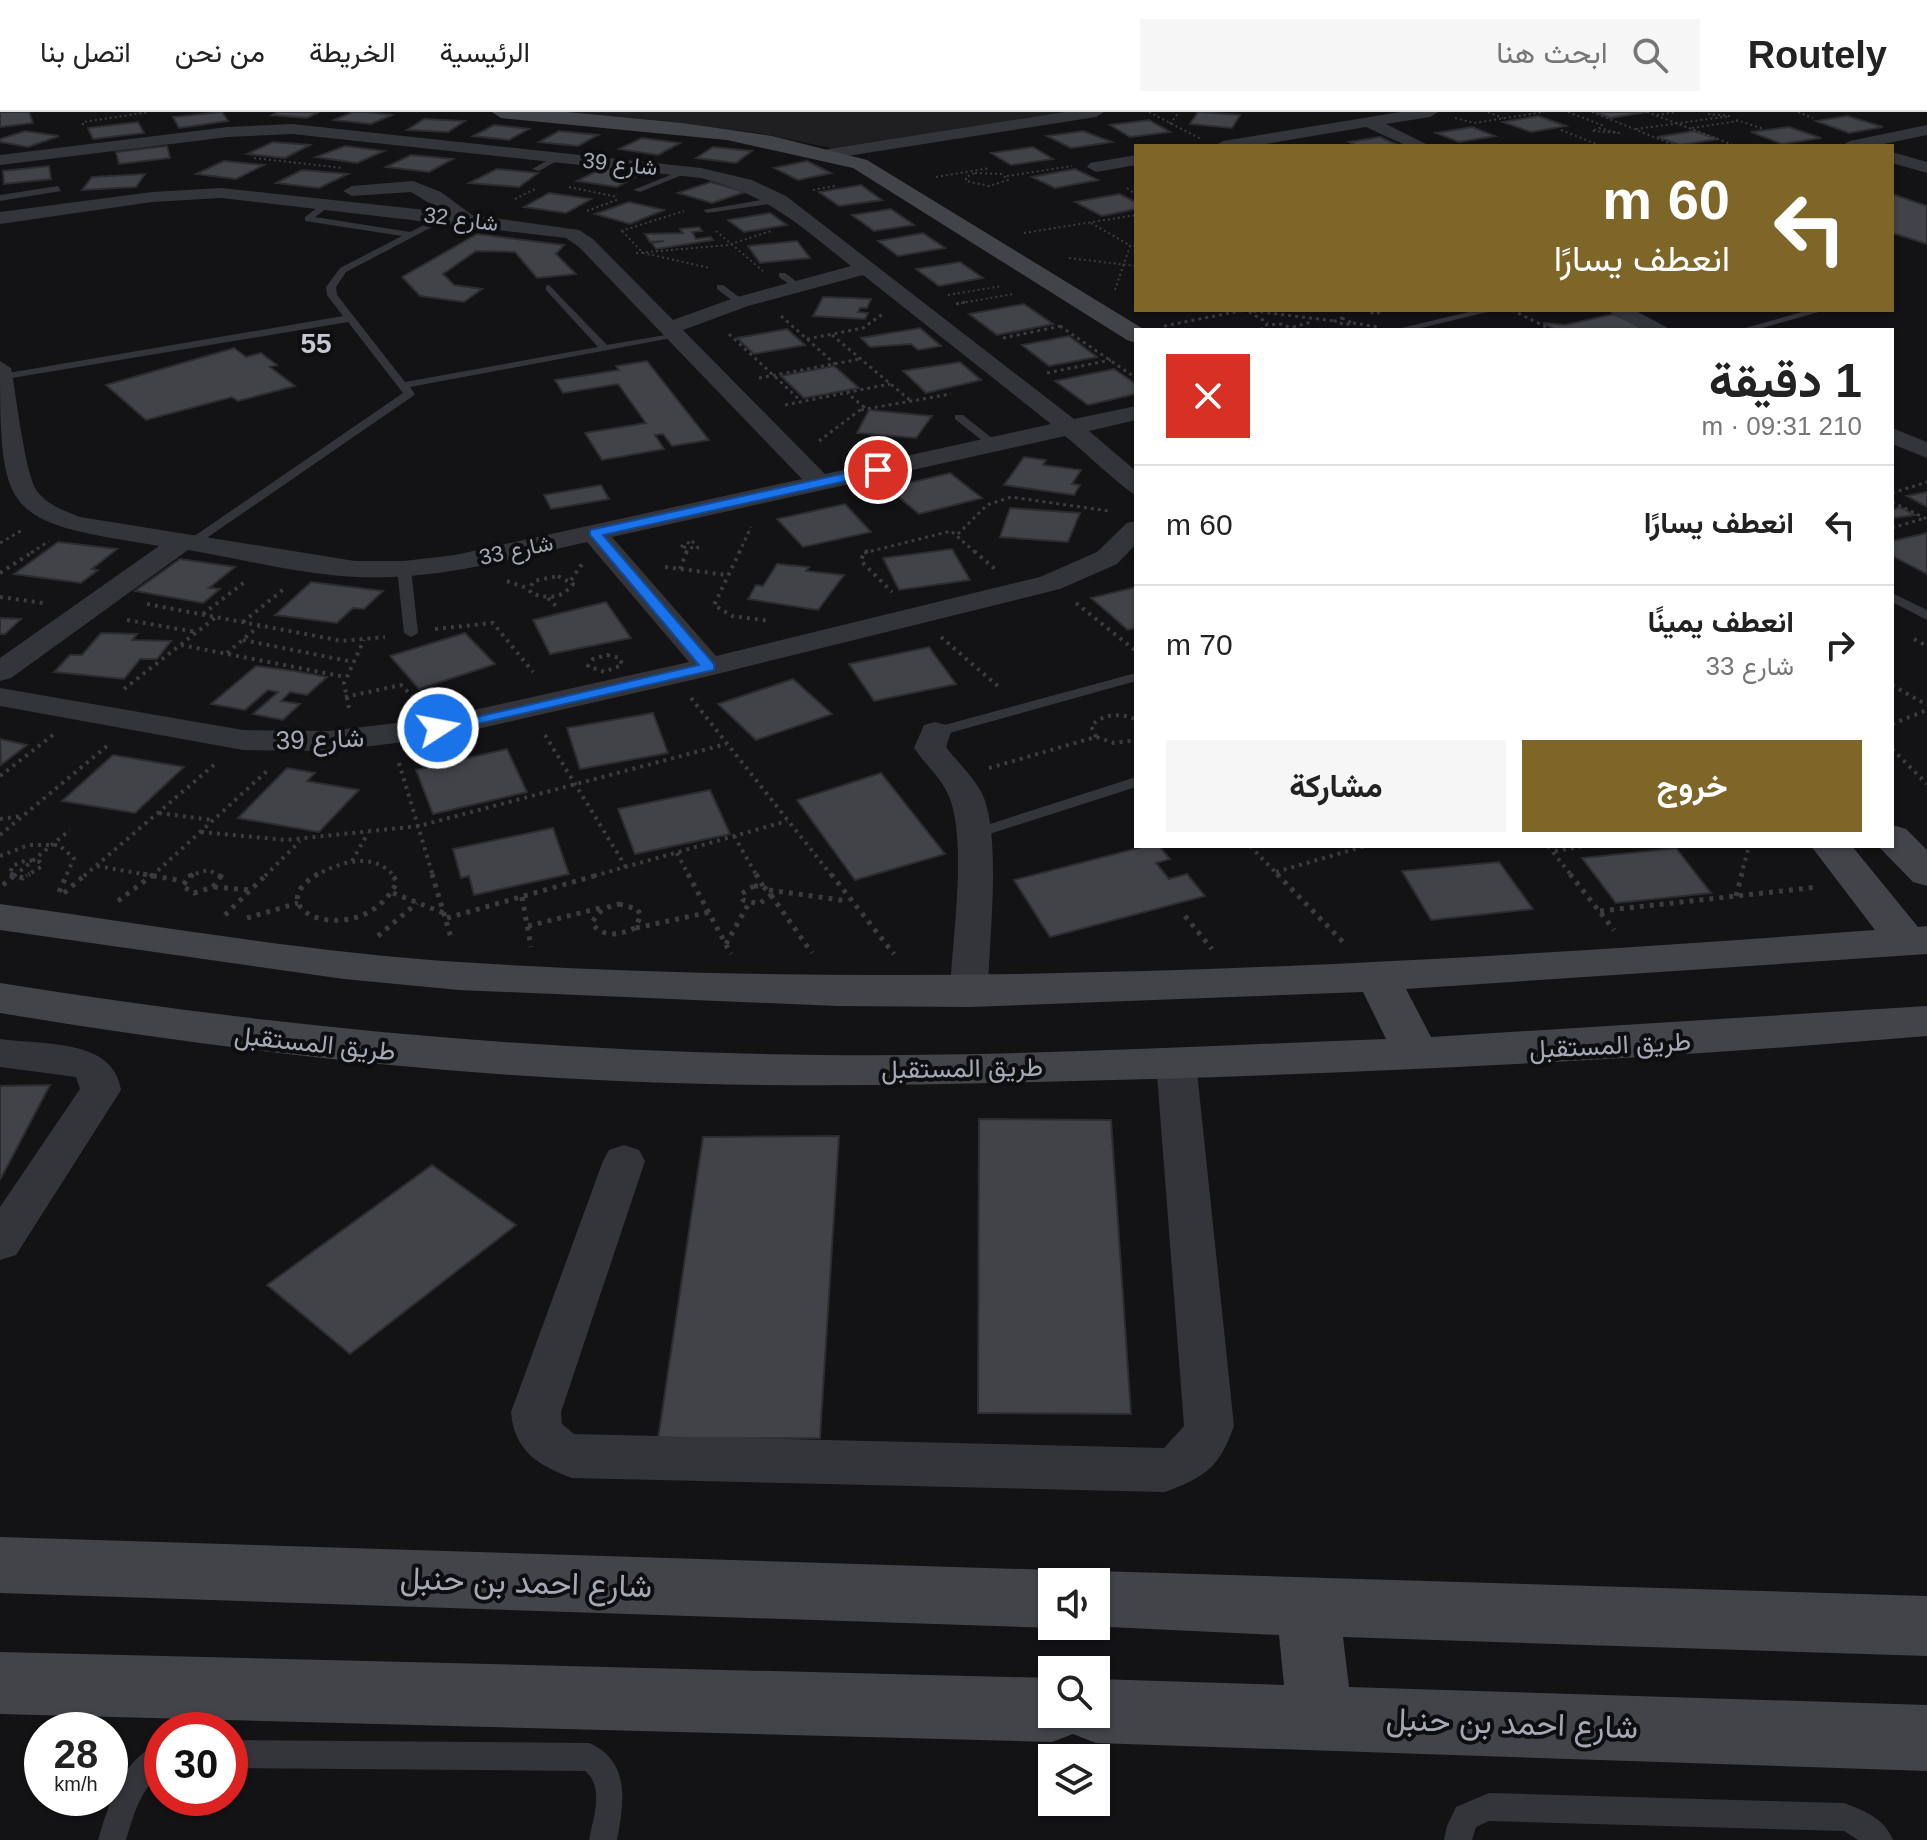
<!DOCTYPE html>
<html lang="ar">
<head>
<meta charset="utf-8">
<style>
	body { margin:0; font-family:Helvetica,Vazirmatn,sans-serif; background:#f6f6f6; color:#222; direction:rtl; height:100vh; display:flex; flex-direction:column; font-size:30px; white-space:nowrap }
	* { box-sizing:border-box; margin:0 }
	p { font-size:26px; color:#767676 }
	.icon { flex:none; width:44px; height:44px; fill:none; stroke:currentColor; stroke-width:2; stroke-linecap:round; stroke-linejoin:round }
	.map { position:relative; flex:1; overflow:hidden; direction:ltr }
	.side { position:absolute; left:1134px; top:216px; width:760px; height:520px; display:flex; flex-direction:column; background:#fff; border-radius:0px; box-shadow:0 2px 6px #0004; direction:rtl }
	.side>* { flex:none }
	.guide { position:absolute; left:1134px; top:32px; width:760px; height:168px; border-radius:0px; box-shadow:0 2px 6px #0004; direction:rtl; background:#7e6629; color:#fff; overflow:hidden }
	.tools { position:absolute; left:1038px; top:1456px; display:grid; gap:16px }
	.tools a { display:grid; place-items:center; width:72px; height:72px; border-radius:0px; background:#fff; box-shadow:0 2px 6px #0004; font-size:40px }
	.speed { position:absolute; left:24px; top:1600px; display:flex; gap:16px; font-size:40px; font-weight:700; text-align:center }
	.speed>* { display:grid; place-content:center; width:104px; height:104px; border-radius:50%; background:#fff; box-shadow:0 2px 6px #0004; line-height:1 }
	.speed small { font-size:20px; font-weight:400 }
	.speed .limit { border:12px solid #d22; background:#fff; color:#111 }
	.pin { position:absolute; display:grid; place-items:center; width:68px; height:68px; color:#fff; margin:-34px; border:4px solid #fff; border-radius:50%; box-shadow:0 2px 8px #0007 }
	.me { position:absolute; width:88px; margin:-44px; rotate:79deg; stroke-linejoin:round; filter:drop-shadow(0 0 6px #0008) }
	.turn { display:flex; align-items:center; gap:28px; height:168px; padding:0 32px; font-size:36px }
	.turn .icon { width:104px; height:104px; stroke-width:2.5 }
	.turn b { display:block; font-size:56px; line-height:68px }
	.round { display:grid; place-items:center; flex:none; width:84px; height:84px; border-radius:0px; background:#f6f6f6 }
	.head { display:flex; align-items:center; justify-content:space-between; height:136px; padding:0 32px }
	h1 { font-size:48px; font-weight:700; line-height:60px }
	.button { display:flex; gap:16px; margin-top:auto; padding:16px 32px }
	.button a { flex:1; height:92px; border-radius:0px; background:#7e6629; color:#fff; font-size:32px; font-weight:700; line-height:92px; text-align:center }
	.button a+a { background:#f6f6f6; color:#222 }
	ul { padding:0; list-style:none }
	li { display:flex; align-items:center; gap:24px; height:120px; padding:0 32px; border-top:2px solid #e0e0e0 }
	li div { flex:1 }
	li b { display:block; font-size:30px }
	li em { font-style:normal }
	header { display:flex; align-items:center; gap:48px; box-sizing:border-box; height:112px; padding:0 40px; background:#fff; border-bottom:2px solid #e0e0e0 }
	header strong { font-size:38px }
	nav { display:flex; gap:44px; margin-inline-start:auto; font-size:28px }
	.search { width:560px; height:72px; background:#f6f6f6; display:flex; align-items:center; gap:20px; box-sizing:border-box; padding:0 28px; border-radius:0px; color:#767676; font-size:30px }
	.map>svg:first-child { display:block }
	.built { fill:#1f1f22 }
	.building { fill:#424348; stroke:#2d2d31; stroke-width:2 }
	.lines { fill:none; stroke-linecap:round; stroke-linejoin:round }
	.path-far3 { stroke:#3a3c41; stroke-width:2; stroke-dasharray:2 3; stroke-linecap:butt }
	.path-far2 { stroke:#3a3c41; stroke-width:3; stroke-dasharray:3 4; stroke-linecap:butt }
	.path-far1 { stroke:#3a3c41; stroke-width:4; stroke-dasharray:3 5; stroke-linecap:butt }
	.path { stroke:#3a3c41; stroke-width:5; stroke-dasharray:4 6; stroke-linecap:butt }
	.lane { fill:#34353a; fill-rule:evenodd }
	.street { fill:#34353a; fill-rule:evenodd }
	.secondary { fill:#42444a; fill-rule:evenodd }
	.route { fill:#1a73e8; stroke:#114b97; stroke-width:2 }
	.labels { text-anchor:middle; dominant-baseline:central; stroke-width:8; stroke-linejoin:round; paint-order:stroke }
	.far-street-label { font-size:22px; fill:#a5a9b5; stroke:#0e0e10 }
	.street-label { font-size:26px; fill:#a5a9b5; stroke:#0e0e10 }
	.far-district-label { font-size:28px; font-weight:bold; fill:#c6c8d1; stroke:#0e0e10 }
	.near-street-label { font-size:32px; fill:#a5a9b5; stroke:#0e0e10 }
</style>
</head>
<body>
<header>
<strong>Routely</strong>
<div class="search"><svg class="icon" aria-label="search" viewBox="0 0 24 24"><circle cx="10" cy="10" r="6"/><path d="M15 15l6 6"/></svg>ابحث هنا</div>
<nav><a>الرئيسية</a><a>الخريطة</a><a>من نحن</a><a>اتصل بنا</a></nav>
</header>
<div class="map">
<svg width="1927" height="1728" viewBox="0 0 1927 1728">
	<rect width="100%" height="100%" fill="#131315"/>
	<path class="built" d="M555,0h520l-244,36 -78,-16z"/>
	<path class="building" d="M0,0h29l4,11 -33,4z
		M222,0l6,9 -49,7 -6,-11z
		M278,0h41l-12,6 -35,-3z
		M353,0h13l26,3 -21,9 -37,-4z
		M1198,0h1l41,3 -8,13 -42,-4z
		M1595,0h52l-37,6z
		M1538,4l28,10 -35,6 -28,-10z
		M1847,4l17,5 19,6 -34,6 -33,-12z
		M424,7l41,2 -17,11 -41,-2z
		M1149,8l21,12 -40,5 -20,-12z
		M138,10l6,11 -51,6 -5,-11z
		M494,13l35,4 -20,11 -36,-4z
		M1472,15l23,9 -36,6 -23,-9z
		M1789,15l32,11 -39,6 -31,-12z
		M25,19l34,5 -31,11 -28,-5v-3z
		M559,19l39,4 -20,11 -39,-4z
		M1083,19l29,11 -41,6 -24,-12z
		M1694,19l24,8 -38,6 -23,-8z
		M1380,25l20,9h-42l-9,-4z
		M642,26l38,5 -22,12 -39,-6z
		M273,30l37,3 -25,13 -38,-4z
		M167,34l3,12 -51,6 -3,-12z
		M345,34l39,5 -27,12 -41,-6z
		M713,35l39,4 -16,12 -40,-5z
		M1033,35l20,12 -42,6 -20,-12z
		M411,43l42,4 -24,13 -43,-5z
		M224,49l40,4 -28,14 -40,-5z
		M807,49l24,12 -33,7 -24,-12z
		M49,54l2,13 -47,5 -1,-13z
		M603,56l38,6 -24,13 -40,-6z
		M497,57l41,4 -19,14 -50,-4z
		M1075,57l23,11 -43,8 -23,-11z
		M302,58l46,4 -29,14 -43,-5z
		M145,62l-9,13 -54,3 10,-13z
		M711,70l34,10 -33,11 -34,-10z
		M861,73l21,15 -43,6 -20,-14z
		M549,81l42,6 -25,14 -42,-6z
		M1119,82l17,8v7l-34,7 -27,-14z
		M1892,82l35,12v38l-35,-11z
		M629,90l35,8 -34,14 -35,-10z
		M891,97l23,16 -40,6 -22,-16z
		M770,101l17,12 -43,7 -16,-12z
		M699,115l3,4 -10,1 4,7 15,-2 2,3 -57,9 -4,-6 12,-2 -14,1 -5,-8 38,-1 -3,-4z
		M923,121l22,15 -47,8 -20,-15z
		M477,122l87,11 -8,9 20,20 -39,4 -22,-26 -39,-1 -33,23 11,11 28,4 -18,13 -44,-6 -18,-19z
		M797,129l13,17 -50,5 -12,-17z
		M960,150l23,16 -44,8 -23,-17z
		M823,185l30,1 18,1 -4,9h-7l-2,4 10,1 -3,6 -52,-3z
		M1024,192l29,20 -56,11 -28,-21z
		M1614,202l33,16h-91l-13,-7 22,2z
		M920,216l21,18 -23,4 -7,-6 -41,3 -9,-9z
		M787,217l18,16 -51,9 -17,-16z
		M1069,224l28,21 -48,9 -27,-21z
		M234,236l12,9 15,-4 16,12 -7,2 25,19 -57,15 -6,-4 -86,23 -40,-35z
		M647,249l62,79 -37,6 -9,-12 -8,1 9,14 -62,11 -17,-27 61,-10 -28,-39 -55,9 -8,-13 64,-10 -3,-4z
		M960,250l21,18 -55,13 -23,-22z
		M834,254l25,22 -55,10 -23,-22z
		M1114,257l22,15v10l-48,11 -33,-24z
		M869,298l63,6 -16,22 -59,-5z
		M1024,345l22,3 -3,5 38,5 -9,14 8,1 -6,10 -70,-10z
		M950,361l32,25 -63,16 -31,-26z
		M601,373l8,14 -58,10 -7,-14z
		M1927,380v15l-20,-11z
		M845,392l26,28 -68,15 -26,-28z
		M1900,395l15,8 -23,3v-8z
		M1010,396l70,5 -12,29 -68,-5z
		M1927,421v41l-35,-18v-15z
		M58,430l59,7 -25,20 6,1 -17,13 -67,-9z
		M952,437l18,31 -71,10 -16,-32z
		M180,447l55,8 -26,21 11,1 -17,14 -68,-12z
		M777,452l32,3 -3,4 38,4 -26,35 -70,-11 8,-14 7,1z
		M311,470l72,9 -19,18 -11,-1 -16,15 -62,-8z
		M1136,475v41l-8,2 -37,-32z
		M606,490l25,36 -81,16 -17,-34z
		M0,506l21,1 -16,15h-5z
		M101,521l36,1 -5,6 39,1 -14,18h-17l-16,20 -70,-7 16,-17h12z
		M465,521l30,31 -76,25 -29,-33z
		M929,535l27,37 -82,17 -25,-37z
		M256,554l38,5 33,6 -20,18 -17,-3 -9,9 19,3 -17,16 -30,-6 25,-22 -10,-2 -23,20 -34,-6z
		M793,567l39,35 -76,26 -38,-36z
		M653,601l15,40 -88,16 -13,-41z
		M0,627l27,6 -26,20z
		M507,637l20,43 -94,22 -17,-44z
		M113,643l71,12 -49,46 -73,-12z
		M287,656l28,5 -8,8 52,9 -40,42 -81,-14z
		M881,661l64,81 -90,26 -58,-80z
		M710,678l20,44 -95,20 -17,-45z
		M553,716l16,46 -95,21 -5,-19 -8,2 -8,-29z
		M1146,734h13l11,13 -14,4 13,16 18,-5 18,22 -155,41 -36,-57z
		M1676,736l35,45 -95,10 -34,-45z
		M1499,750l34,47 -102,11 -29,-49z
		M50,973l-50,95v-94z
		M979,1007l132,1 20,294 -153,-1z
		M839,1024l-19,302 -162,1 45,-302z
		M432,1053l84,60 -166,129 -83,-69z"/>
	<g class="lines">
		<path class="path-far3" d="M1149,0l52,27
			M1488,0l15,6
			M1568,0l36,14
			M1592,0l84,34
			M1647,0l89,34
			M1798,0l15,6
			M1657,3l19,-3
			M1455,6l19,5 70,-11
			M1736,8l28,9
			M1170,12l9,-12
			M83,13v-3l66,-10
			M1599,16l20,5 -27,-2z
			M1692,16l46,-7
			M1636,17l94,-13 -21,-2 4,2
			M1561,18l40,16
			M254,46l89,10
			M975,61l27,1 6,6 -19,6 -23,-5v-4z
			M1007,64l65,-10
			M936,65l54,-9
			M569,75l49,10
			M1127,76l9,7
			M813,78l22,-4
			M515,87l20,-10
			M587,99l32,-12
			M1091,111l40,23
			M621,119l63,-20
			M622,119l21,22 67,15
			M716,119l47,40
			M1024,121l112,-18
			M636,141l92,-8 43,-14
			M1069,146l67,8
			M1115,178l15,-44h6
			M948,183l54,-9
			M956,192l57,-10"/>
		<path class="path-far2" d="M956,192l9,-2
			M1364,198l12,4 7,-4
			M1512,198l40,20
			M1249,200l19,11
			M781,204l54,48
			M1342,206l10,5 -7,2 -10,-4z
			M1353,211l25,4
			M1060,214l76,52
			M1164,214l81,-16 90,11
			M1293,215l15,-4 3,-5
			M1261,218l3,-5 18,-1 13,6
			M729,222l72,67
			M832,223l79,66
			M1003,226l58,-12
			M807,227l56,-11 21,-15
			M1047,261l64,-13
			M759,266l101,-19
			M785,293l105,-21
			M861,298l90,-16
			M819,329l45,-34 -17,-14
			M1892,381l35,-11
			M1892,390l35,17
			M1892,416l33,-10
			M958,422l29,-29 24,-8 98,14
			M692,429l6,7 -18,-1z
			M0,431l24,-14
			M31,441l18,-12
			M686,441l1,-3
			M739,441l12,-26
			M864,441l87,-22 25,22"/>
		<path class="path-far1" d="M740,439l-26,54 18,11 38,5
			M868,439l-4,1 -3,9 31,31
			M974,439l21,18
			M665,455l62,8
			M680,457l7,-18
			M0,461l34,-22
			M558,464l15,8c-11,15 -26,15 -42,9l-2,-4 5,-8z
			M571,468l11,-16
			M507,469l22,8
			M0,485l43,6
			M548,486l8,8
			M1076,491l60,48
			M147,492l195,37 43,-4
			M203,502l43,-33
			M127,508l69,12
			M243,510l42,-34
			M435,517l58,-6 40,49
			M941,525l59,51
			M1914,527l13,7
			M243,528l110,22
			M181,533l165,32
			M227,541l32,-27
			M607,543l13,3 2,7 -18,7 -16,-6 5,-7z
			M1892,573l35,20
			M124,577l92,-72
			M345,585l56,-12 15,15
			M691,586l141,178
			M349,596l-5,-25 20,-43
			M1892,612l35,-14
			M545,623l81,132
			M1096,625l-5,-11c13,-13 28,-13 45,-7
			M1892,637l35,35
			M399,651l34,113
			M989,656l107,-31 18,6 22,-3
			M0,664l53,-41
			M159,701l53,7
			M0,707l22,-3
			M201,720l85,8 133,-14 307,-82
			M0,723l107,-89
			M734,724l23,40
			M1250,734l29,30
			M1548,734l24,30
			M1555,739l30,-5
			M677,741l12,23
			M0,744l29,-11h30l15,13 -8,18
			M352,749l16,-28
			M97,754l57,10
			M1276,760l89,-26
			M14,764l-4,-1 2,-9 15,-6 13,2 1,5 -15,9
			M14,764l56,-46
			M84,764l131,-112
			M152,764l115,-105
			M188,764l20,-6 13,6
			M265,764l35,-35
			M315,764c24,-14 58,-25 79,0
			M594,764l193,-55
			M1741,764l8,-30"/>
		<path class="path" d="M10,762l13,4 7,-4
			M143,762l40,7
			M193,762l-11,12 12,7 19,-6 8,-11 -4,-2
			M318,762c-66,38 45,78 79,8l-5,-8
			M432,762l20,67
			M688,762l43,80
			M756,762l7,12
			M831,762l63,80
			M1277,762l69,71
			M1570,762l44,56
			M3,773l13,-11
			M754,774h9l8,9 -12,9 -16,-4 -2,-6z
			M214,775l36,3
			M769,778l79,11
			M59,780l8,-18
			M64,781l22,-19
			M393,781l53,21
			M771,783l41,58
			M1736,784l6,-22
			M522,785l9,50
			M118,789l36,-27
			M619,792l18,5 4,6 -6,13c-16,7 -30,10 -43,-4 4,-12 15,-18 27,-20z
			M1600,799l218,-24
			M225,803l42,-41
			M1185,804l27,33
			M247,806l51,-15
			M447,806l154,-44
			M528,814l72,-18
			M636,816l74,-16
			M378,824l39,-33
			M726,832l23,-41"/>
		<path class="lane" d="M557,43l7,2 -25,14 -7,-2z
			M685,57l7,2 -52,21 -7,-2z
			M58,74l3,5 -61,10v-6z
			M779,85l3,5 -75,11 -4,-3z
			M328,88l3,5 -16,12 95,15 34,-17 7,2 -105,55 -10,15 1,8 68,87 193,-35 -52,-57v-4l3,-1 58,60 70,-12 5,3 -272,51 5,7 -2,2 -218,150 -5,-1v-6l213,-146 -55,-71 -348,58 2,-6 341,-58 -16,-21 -1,-8 14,-19 62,-32 -97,-15v-4z
			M779,161h6l19,14 -8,2 -17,-12z
			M717,173h6l23,17 -9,2 -20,-15z
			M1477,198h19l-84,20 -15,-1z
			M1809,198h17l-71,20h-17z
			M955,303h8l35,28v4h-8l-35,-28z
			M404,453l7,4 7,64 -7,4 -7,-4 -7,-64z
			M1892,481l35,17v10l-35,-18z
			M1136,561v8l-201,56 -8,-5 3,-3z
			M1136,665v10l-156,50 -6,2 -8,-5 2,-3z
			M230,1628l359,3c42,18 35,60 28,97h-28c4,-22 16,-53 -4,-69l-355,-3z
			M162,1630v30c-22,18 -28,42 -36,68h-28c12,-39 23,-81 64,-98z
			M1489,1681l355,10c21,8 40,15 49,37h-35l-14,-9 -355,-10 -13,6 -4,13h-28l3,-14 9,-19z"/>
		<path class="street" d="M1065,0h39l-8,5 -268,42 -9,-5 9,-5z
			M1400,0h38l-8,5 -44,7 44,22h-23l-41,-19 -112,19h-40l9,-5z
			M292,12l409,44 51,12 34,16 288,223 62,-13v14l-47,11 47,40v24c-9,-3 -58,-49 -71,-59l-453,101 104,119 324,-79 57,-25 30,-29 9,-2v23l-19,20 -57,25 -351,87 -271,62 -109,13 -86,-1 -243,-44v-18l243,42 86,1 109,-13 251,-56 -102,-120c-75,17 -151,39 -230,35 -56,-2 -114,-18 -169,-27l-177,128 -11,3v-23l159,-112c-155,-25 -159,-27 -159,-185l11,7c5,25 14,106 26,123 10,14 28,20 43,26l275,44h49l51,-6 347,-76 -223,-232 -13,-9 -345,-40 -69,4 -152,22v-12l152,-20 69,-4 223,24 -33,-20 -59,4 -9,-5 9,-5 61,-5 28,11 31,23 107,15 14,9 80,81 61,-22 117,-32c-53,-42 -83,-71 -150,-88l-409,-44 -64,3 -228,28v-10l228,-28zM863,163l188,149 -226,50 -142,-144 65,-24z
			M1927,13v10l-53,11h-33l9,-5z
			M1892,40l35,10v11l-35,-10z
			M1136,43v10l-40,7 -9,-5 3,-4z
			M1606,198h28l38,20h-29z
			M1892,316l35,14v16l-35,-14z
			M935,610l11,3 5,7 -5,15c12,16 31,33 38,51 17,47 5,141 4,194l-5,9 -14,4 -14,-4 -5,-9c2,-50 17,-148 0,-193 -6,-18 -25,-35 -36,-51l10,-23z
			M0,927c41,6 114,-1 121,51l-105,165 -16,5v-53l80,-118 -4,-12 -76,-10z
			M1176,936l14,4 6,10 38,364c-15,42 -29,51 -69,66l-593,-14c-33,-12 -58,-27 -61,-66l92,-251 6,-11 15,-5 15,5 6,11 -84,251 1,12 12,10 590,14 20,-22 -28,-364 6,-10z"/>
		<path class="secondary" d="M492,0h75l115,11 90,13 95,24 278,170h-9v13l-9,-3 -274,-172 -126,-28 -226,-22z
			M1892,713l14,4 21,21v36l-14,-4 -35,-36h14z
			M1811,734h41l66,81 9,-1v28l-521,35 25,48 496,-31v30c-259,22 -516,35 -775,43 -179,5 -356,10 -534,2 -208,-9 -413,-34 -618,-68v-30c272,44 545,69 821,72 188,2 377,-9 565,-16l-23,-47 -394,15 -131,-1 -379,-16 -115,-11 -344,-49v-26c152,21 306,48 459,58 473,30 945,3 1416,-32z
			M0,1425l1052,33 22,9 22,-8 831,25v60l-584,-19 6,50 578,18v66l-831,-28 -23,-9 -21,8 -1052,-28v-62l1052,26v36h44v-35l188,6 -5,-50 -191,-9h8v-44h-44v44h5l-5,2 -1052,-35z"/>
	</g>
	<path class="route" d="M878,354l6,4 -2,3 -279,62 111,129v6l-276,63 -8,-5 269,-63 -109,-130v-5z"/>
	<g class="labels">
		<g class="far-street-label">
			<text transform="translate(620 52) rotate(6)">شارع 39</text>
			<text transform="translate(461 107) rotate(7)">شارع 32</text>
			<text transform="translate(516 438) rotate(-12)">شارع 33</text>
		</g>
		<g class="street-label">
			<text transform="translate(320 627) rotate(-2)">شارع 39</text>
			<text transform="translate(315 931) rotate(6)">طريق المستقبل</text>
			<text transform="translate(1610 933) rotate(-3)">طريق المستقبل</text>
			<text transform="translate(962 956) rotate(-1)">طريق المستقبل</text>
		</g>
		<g class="far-district-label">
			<text x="316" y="231">55</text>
		</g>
		<g class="near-street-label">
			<text transform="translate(526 1470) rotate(2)">شارع احمد بن حنبل</text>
			<text transform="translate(1512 1611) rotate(2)">شارع احمد بن حنبل</text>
		</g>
	</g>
</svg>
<div class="tools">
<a><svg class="icon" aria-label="sound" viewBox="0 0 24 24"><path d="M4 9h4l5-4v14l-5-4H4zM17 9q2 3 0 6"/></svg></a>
<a><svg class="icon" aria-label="search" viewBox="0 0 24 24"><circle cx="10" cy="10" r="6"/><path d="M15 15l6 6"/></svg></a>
<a><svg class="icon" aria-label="layers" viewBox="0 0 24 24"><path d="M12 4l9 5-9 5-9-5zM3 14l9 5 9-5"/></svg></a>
</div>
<div class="speed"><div>28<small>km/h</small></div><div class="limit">30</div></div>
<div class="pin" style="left:878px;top:358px;background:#d93025"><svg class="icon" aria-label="arrive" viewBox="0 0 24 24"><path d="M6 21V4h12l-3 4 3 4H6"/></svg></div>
<svg class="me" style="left:438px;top:616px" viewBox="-20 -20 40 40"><circle r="17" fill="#1a73e8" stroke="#fff" stroke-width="3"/><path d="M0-11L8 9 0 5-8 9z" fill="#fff"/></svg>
<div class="guide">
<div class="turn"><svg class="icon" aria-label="left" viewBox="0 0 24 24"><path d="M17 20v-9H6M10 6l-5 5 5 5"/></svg><div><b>60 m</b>انعطف يسارًا</div></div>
</div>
<section class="side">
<div class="head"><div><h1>1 دقيقة</h1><p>210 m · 09:31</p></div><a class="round" style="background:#d93025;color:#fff"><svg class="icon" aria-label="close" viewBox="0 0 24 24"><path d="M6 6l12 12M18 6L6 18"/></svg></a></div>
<ul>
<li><svg class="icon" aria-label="left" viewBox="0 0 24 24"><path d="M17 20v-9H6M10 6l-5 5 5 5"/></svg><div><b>انعطف يسارًا</b></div><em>60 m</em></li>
<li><svg class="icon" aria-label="right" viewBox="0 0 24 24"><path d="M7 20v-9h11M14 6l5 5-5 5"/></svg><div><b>انعطف يمينًا</b><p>شارع 33</p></div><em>70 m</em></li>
</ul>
<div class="button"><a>خروج</a><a>مشاركة</a></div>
</section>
</div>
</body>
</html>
